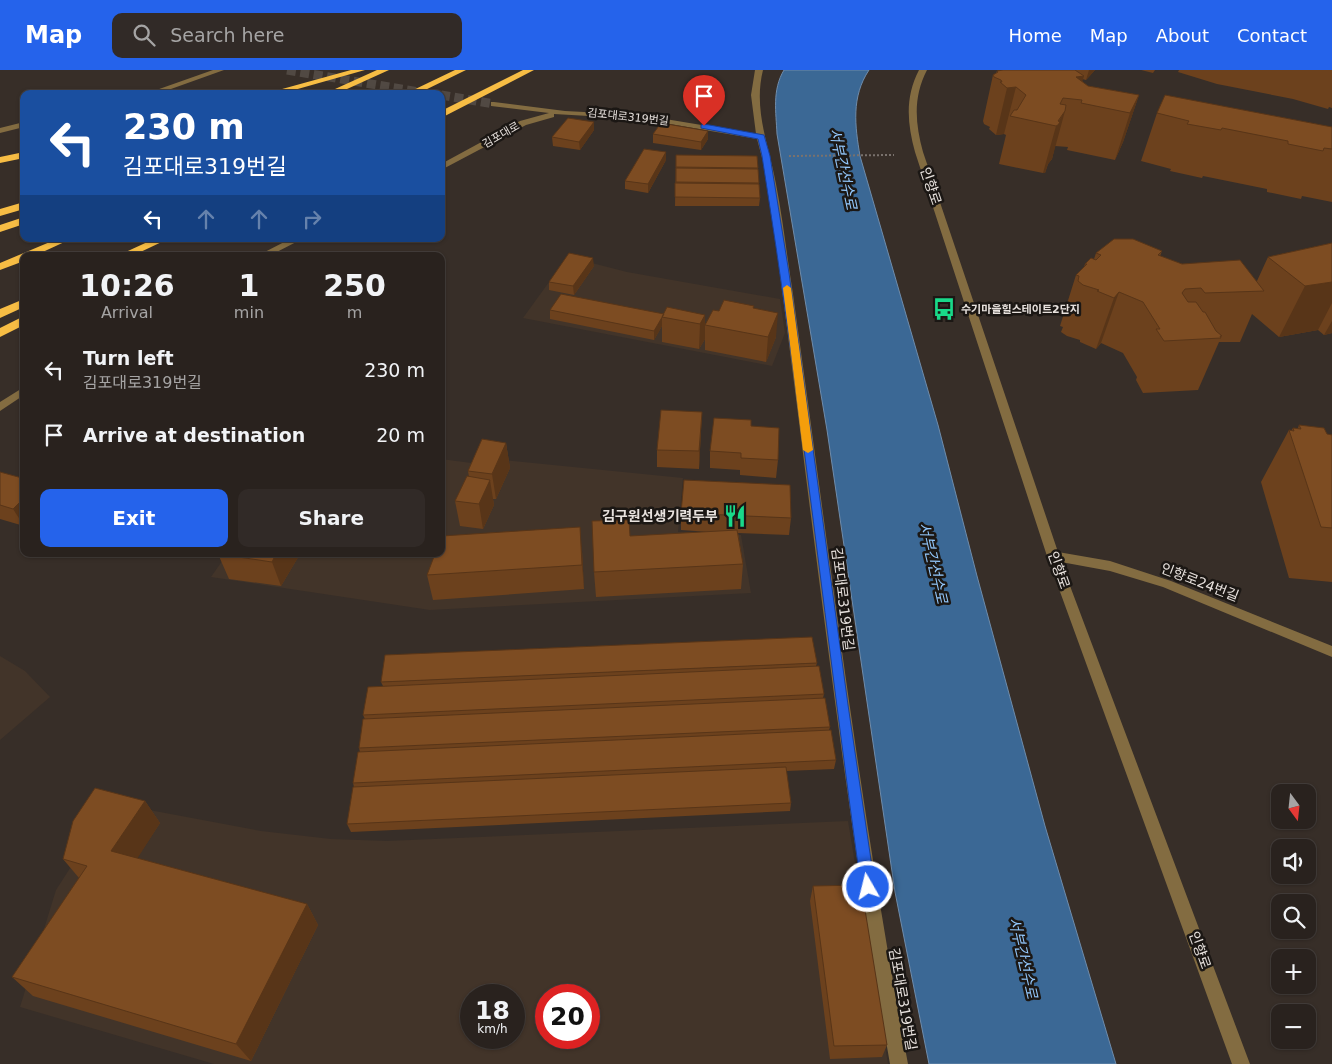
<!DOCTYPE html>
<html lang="en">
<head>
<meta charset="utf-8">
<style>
	body { margin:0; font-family:"DejaVu Sans","Noto Sans KR",sans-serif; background:#312a27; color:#f1f3f6; height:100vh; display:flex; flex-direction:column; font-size:19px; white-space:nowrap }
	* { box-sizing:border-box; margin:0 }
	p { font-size:16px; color:#a5a4a4 }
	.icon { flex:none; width:28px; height:28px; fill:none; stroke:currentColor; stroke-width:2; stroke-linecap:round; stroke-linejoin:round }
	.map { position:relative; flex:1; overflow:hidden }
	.panel { position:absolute; left:20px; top:182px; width:425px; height:305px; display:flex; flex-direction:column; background:#29221e; border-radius:10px; box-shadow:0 1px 4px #0004,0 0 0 1px #453f3c }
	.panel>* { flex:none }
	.hud { position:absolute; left:20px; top:20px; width:425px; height:152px; border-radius:10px; box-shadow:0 1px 4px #0004,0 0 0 1px #453f3c; background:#1a4fa0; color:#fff; overflow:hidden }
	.needle { width:32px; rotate:165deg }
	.buttons { position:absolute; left:1271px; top:714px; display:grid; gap:10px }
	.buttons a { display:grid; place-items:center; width:45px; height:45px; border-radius:10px; background:#29221e; box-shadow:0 1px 4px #0004,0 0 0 1px #453f3c; font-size:25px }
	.speed { position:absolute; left:460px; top:914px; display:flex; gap:10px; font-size:25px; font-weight:700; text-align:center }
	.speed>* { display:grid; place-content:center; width:65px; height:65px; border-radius:50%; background:#29221e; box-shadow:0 1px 4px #0004,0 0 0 1px #453f3c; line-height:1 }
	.speed small { font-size:12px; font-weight:400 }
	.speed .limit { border:8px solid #d22; background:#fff; color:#111 }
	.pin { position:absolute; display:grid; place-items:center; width:42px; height:42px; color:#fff; margin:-51px -21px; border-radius:50% 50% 50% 0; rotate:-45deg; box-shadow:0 0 5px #0007 }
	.pin .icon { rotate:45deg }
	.me { position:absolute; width:55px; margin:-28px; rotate:352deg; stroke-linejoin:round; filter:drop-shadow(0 0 4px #0008) }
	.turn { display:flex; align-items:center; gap:18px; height:105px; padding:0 20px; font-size:22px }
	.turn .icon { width:65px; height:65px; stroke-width:2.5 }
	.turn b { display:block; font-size:35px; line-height:42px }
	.lanes { display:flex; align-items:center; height:48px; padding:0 20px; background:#0003; justify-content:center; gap:25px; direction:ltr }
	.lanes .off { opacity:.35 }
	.eta { display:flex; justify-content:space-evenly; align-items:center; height:85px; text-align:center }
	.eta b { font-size:30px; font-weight:700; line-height:35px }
	.cta { display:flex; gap:10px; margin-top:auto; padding:10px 20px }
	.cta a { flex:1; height:58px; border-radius:10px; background:#2563eb; color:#fff; font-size:20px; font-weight:700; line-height:58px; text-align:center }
	.cta a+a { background:#312a27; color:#f1f3f6 }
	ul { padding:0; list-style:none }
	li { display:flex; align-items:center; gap:15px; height:65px; padding:0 20px }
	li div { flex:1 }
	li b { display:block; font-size:19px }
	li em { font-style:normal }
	header { display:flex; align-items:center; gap:30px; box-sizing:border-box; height:70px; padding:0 25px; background:#2563eb; color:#fff }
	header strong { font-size:24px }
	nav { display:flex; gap:28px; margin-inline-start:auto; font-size:18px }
	.search { width:350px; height:45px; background:#312a27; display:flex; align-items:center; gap:12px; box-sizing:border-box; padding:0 18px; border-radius:10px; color:#a5a4a4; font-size:19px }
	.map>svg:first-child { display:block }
	.built { fill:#423429; fill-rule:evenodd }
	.water { fill:#3b6895; stroke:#6f8cab }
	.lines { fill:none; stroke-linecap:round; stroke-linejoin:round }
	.minor-tunnel { stroke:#514943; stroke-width:9; stroke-dasharray:9 4.5; stroke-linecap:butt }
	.path { stroke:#7a726d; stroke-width:2; stroke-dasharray:2 2; stroke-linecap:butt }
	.minor { fill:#836c41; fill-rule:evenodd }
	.highway { fill:#f7bd44; fill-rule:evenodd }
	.wall { fill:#6c411d }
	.shaded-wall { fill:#583518 }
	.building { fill:#7d4c22; stroke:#583518 }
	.route { fill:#2563eb; stroke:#184099 }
	.slow { fill:#f59e0b }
	.labels { text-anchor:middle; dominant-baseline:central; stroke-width:5; stroke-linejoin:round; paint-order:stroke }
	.far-street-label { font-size:11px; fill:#e7e1dd; stroke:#1b1714 }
	.far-poi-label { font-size:11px; font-weight:bold; fill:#e7e1dd; stroke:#1b1714; text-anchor:start }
	.street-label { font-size:14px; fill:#e7e1dd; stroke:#1b1714 }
	.poi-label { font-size:14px; font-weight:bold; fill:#e7e1dd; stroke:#1b1714; text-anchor:end }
	.water-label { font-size:15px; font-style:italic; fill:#93c8fd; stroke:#1b1714 }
</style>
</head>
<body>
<header>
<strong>Map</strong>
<div class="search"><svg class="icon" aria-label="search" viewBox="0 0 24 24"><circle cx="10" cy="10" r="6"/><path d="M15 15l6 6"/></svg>Search here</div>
<nav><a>Home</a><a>Map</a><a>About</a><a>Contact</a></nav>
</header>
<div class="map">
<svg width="1332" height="994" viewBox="0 0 1332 994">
	<rect width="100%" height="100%" fill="#372e28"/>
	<path class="built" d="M588,192l39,10 153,27 5,34 -13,33 -249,-48 34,-47z
		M482,388l201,20 -5,54 63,3 10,58 -321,17 -219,-33 16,-23h214v-95l38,5z
		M0,586l25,15 25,26 -50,43z
		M112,733l149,28 70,8 56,2 461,-20 40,243h-674l-194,-57 36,-117zM471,925h43v43h-43zM546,925h43v43h-43z"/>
	<path class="water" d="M784,0h85c-18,27 -14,56 -9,86l78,269 39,151 68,250 71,238h-187l-34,-172 -68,-462 -50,-296c-1,-22 -5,-44 7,-64z"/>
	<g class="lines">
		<path class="minor-tunnel" d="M287,0l144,24
			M441,25l53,9"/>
		<path class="path" d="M789,86l105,-1"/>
		<path class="minor" d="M213,0h11l-67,24h-12z
			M755,0h8c-10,40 6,75 13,114 7,36 11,73 17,110 36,257 67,515 115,770h-18c-49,-279 -79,-561 -117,-842l-8,-53 -8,-30 -116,-20 -87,-5v3l-28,8 -85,45v-6l79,-43 29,-8 -58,-7v-4h3l71,9 76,4 115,19 -5,-39z
			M919,0h8c-14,27 -12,53 -4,82l135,400 52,9 61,20 161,65v11l-169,-70 -53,-16 -49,-9 189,502h-18l-185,-508 -132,-404c-8,-29 -10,-55 4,-82z
			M24,52v5l-24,6v-5z
			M290,169h12l-33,17h-12z
			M24,317v8l-24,16v-9z"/>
		<path class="highway" d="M351,0h14l-85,24h-16z
			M377,0h12l-53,24h-12z
			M455,0h11l-49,24h-12z
			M523,0h11l-93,48v-7z
			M24,82v6l-24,5v-6z
			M24,132v7l-24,7v-7z
			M24,147v7l-24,8v-7z
			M57,169h14l-37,17h-10v5l-24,9v-7z
			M154,169h14l-36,17h-15z
			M24,229v8l-24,11v-9z
			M24,246v9l-24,12v-9z"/>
	</g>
	<path class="wall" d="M1003,0h92l-9,10 -4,-1v2l6,5 51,9 -16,47 -8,18 -48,-10 1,-3 -13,-1 -3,13 -4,5 -3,9h-2l-44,-9 7,-29 -2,-1 -8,1 -7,-6 1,-2 -6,-3 -1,-3 10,-46 3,-2 1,-2z
		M1141,0h14l-2,3z
		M1179,0h153v38l-3,-1 -1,2 -35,-10 -76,-15 -39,-12z
		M1157,43l175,14v75l-30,-6 -1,3 -34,-7v-3l-64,-13 -1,2 -32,-7 1,-2 -30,-8z
		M594,60l-14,20 -27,-4 -1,-9z
		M653,64l55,5 -7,11 -48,-7z
		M676,85l81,1 3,42 -1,8h-84z
		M666,90l-18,33 -23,-4v-8z
		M1332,173v90l-8,2 -6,-5 -39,7 -27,-23 -12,28h-21l-21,48 -55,3 -7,-13 1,-3 -14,-24 -22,-10 -5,6 -16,-7v-2l-13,-4 -6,-4 2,-5 -3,-1 16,-51 8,-8 1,-3 9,-5 2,-6 66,-2 -2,5 22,8 75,17 11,-24z
		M594,196l-20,29 -25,-5v-8z
		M754,238l22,29 -10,25 -61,-12v-25l14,-14z
		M550,240l155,5v24l-6,10 -37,-7v-16l-8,14 -104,-21z
		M702,342l-3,57 -42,-2v-17z
		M1299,355l28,9 5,1v147l-43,-4 -28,-96 28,-52 2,1 2,-3h5z
		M751,356l27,34 -2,18 -36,-3v-5l-30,-2v-17z
		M506,373l4,25 -14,31h-3l1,6 -11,24 -23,-3 -5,-25 14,-24 -1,-6z
		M0,402l24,54 -24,-7z
		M681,443l110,5 -2,17 -51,-2 5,31 -2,25 -145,8 -2,-25 116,-40 -29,-2z
		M582,481l2,38 -151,11 -6,-25z
		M218,484h82l-19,32 -52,-7z
		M817,593l-1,3 8,28 -1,4 7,29 -1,3 7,30 -2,9 -48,2 5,32 -1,8 -439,21 -4,-8 7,-37 -1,-4 7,-31 -1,-4 6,-29 -2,-4 20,-29 -2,-4z
		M145,731l15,22 -23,35 170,46 11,21 -67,136 -218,-65 -21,-19 67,-99 -16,-19z
		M813,816l74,159 -5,12 -52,2 -20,-158z"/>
	<path class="shaded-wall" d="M1089,0h6l-9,10z
		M1084,6l-7,23 -1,-22z
		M1016,17l-12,47 -8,1 11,-47z
		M1139,25l-16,47 -8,18 15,-47z
		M1065,41l-13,48 -4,5 -3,9h-2l13,-47z
		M594,52v8l-14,20 -1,-8z
		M708,61v8l-7,11v-8z
		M666,82v8l-18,33v-9z
		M593,188l1,8 -20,29 -1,-9z
		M1332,212v21l-14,27 -39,7 26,-51z
		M1119,222l-18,51 -5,6 18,-51z
		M778,243l-2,24 -10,25 2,-25z
		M664,244l-2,3v9l-8,14v-9z
		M705,245v24l-6,10 1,-25z
		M1332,251v12l-8,2z
		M702,342l-1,17 -2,40v-18z
		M506,373l4,25 -14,31 -4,-25z
		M490,410l4,25 -11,24 -4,-25z
		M24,428v28l-11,-17z
		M580,457l2,24 2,38 -2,-24z
		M276,484h24l-19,32 -9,-24z
		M145,731l15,22 -32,50 -17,-22z
		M307,834l11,21 -67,136 -15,-17z"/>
	<path class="building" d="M1003,0h72l9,6 -8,1 12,9 51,9 -9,18 -49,-10 1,-3 -19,-2 -3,6 6,1 -1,6 -7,10 2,1 -2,3 -2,1 -46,-10 4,-6h3l9,-15 -10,-8 -9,1 -7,-6h2l-1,-2 -7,-3 -1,-2 5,-3 -1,-1z
		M1165,25l167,32v22l-8,-1 -1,3 -35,-7v-3l-66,-13 -1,2 -34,-6 2,-3 -32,-8z
		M568,48l26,4 -15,20 -27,-5z
		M661,53l47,8 -7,11 -48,-8z
		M644,79l22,3 -18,32 -23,-3z
		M676,85l81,1 1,12 -82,-1z
		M676,98l82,1 1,14 -83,-1z
		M675,113l84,1 1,14 -85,-1z
		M1114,169h19l29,12 -4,4 24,9 58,-4 24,31 -59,2 -4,-5 -16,1 -3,4 6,9h8l7,10h2l11,19 6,5h-2l1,2 -57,3 -8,-12h4l-17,-27 -24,-10 -5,6 -17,-7 2,-1 -16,-5 -5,-4 1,-5 -3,-1 11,-11h-2l6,-6 5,2 5,-5 -5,-2z
		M1332,173v39l-27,4 -37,-29z
		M569,183l24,5 -20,28 -24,-4z
		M561,224l103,20 -10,17 -104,-21z
		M724,230l30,6 -1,2 25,5 -10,24 -63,-12 8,-15 6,1z
		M667,237l38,8 -5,9 -38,-7z
		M661,340l41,2 -3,39 -42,-1z
		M714,348l37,2v6l28,2 -1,32 -37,-2v-5l-31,-2z
		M1299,355l25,3 3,6 5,1v93l-11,-1 -32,-97 5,1 -1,-3 8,1z
		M482,369l24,4 -14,31 -24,-3z
		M0,402l22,6 2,-2v22l-11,11 -13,-4z
		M467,406l23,4 -11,24 -24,-3z
		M684,410l106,5 1,33 -110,-5z
		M629,450l1,16 107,-6 6,34 -149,8 -2,-51z
		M580,457l2,38 -155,10 8,-21h6l1,-18z
		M218,484h58l-4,8z
		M812,567l5,26 -436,19 4,-27z
		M819,596l5,28 -461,21 5,-28z
		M825,628l5,29 -471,21 4,-29z
		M831,660l5,30 -483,23 5,-31z
		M786,697l5,36 -444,21 6,-37z
		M95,718l50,13 -34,50 196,53 -71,140 -224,-67 75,-111 -24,-7 10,-38z
		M861,815l26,160 -53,1 -21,-160z"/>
	<path class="route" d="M704,54l60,11 6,21 19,117 59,432 27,182 -2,5 -5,2 -5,-2 -2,-5c-34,-244 -60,-488 -99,-731l-4,-17 -57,-11v-3z"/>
	<path class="slow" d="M787,215l4,3 22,162 -5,3 -5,-3 -20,-162z"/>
	<defs>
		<symbol id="bus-bare" viewBox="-9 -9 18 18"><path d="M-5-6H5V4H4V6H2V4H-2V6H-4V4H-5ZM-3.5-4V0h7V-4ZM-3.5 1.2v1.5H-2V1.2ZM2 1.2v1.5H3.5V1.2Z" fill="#19d989" stroke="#1b1714" stroke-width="2.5" paint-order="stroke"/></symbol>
		<symbol id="restaurant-bare" viewBox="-9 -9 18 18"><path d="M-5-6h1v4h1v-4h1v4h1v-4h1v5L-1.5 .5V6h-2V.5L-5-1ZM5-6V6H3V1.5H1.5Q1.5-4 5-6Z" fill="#19d989" stroke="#1b1714" stroke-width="2.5" paint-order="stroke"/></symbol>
	</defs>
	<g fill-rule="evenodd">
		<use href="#bus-bare" x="928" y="223" width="32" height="32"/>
		<use href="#restaurant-bare" x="719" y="430" width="32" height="32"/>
	</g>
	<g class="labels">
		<g class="far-street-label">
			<text transform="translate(628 47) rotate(6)">김포대로319번길</text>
			<text transform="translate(501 65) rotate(-30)">김포대로</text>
		</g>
		<g class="far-poi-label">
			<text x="961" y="239">수기마을힐스테이트2단지</text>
		</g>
		<g class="street-label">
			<text transform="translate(931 116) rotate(71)">인향로</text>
			<text transform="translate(1059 500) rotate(70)">인향로</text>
			<text transform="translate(1200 512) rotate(21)">인향로24번길</text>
			<text transform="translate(843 529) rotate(83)">김포대로319번길</text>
			<text transform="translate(1200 880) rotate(70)">인향로</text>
			<text transform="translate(903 929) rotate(80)">김포대로319번길</text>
		</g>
		<g class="poi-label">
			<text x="718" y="446">김구원선생기력두부</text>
		</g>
		<g class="water-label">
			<text transform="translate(843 99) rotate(78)">서부간선수로</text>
			<text transform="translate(933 493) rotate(77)">서부간선수로</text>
			<text transform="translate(1023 888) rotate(77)">서부간선수로</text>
		</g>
	</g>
</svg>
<div class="buttons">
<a><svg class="needle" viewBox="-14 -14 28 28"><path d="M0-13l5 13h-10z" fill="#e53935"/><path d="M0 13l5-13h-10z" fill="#a5a4a4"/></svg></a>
<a><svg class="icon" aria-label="sound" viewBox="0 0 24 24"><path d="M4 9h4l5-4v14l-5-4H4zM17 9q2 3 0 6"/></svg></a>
<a><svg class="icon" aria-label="search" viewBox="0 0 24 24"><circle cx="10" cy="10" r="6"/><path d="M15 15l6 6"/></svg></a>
<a>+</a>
<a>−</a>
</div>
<div class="speed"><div>18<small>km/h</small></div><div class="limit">20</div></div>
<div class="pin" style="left:704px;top:56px;background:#d93025"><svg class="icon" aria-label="arrive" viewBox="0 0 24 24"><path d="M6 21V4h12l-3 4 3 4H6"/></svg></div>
<svg class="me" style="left:868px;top:817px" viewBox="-20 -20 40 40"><circle r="17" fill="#2563eb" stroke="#fff" stroke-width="3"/><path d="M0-11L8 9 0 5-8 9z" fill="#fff"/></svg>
<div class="hud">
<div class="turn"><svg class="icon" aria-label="left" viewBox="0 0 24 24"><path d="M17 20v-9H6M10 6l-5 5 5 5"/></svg><div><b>230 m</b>김포대로319번길</div></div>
<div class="lanes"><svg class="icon" aria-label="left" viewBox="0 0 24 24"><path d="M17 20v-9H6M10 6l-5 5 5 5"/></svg><svg class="icon off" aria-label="ahead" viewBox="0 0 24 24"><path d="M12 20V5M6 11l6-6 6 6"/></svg><svg class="icon off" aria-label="ahead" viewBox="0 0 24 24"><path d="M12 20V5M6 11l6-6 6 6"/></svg><svg class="icon off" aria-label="right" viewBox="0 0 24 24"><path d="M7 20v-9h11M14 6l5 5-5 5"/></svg></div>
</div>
<section class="panel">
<div class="eta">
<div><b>10:26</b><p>Arrival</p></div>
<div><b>1</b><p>min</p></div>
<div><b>250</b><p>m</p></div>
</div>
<ul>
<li><svg class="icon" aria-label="left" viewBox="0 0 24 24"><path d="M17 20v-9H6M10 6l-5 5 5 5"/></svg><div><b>Turn left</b><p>김포대로319번길</p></div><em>230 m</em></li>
<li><svg class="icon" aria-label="arrive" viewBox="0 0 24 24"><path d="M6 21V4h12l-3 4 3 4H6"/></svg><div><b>Arrive at destination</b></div><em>20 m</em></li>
</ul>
<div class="cta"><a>Exit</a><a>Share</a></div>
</section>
</div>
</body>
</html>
